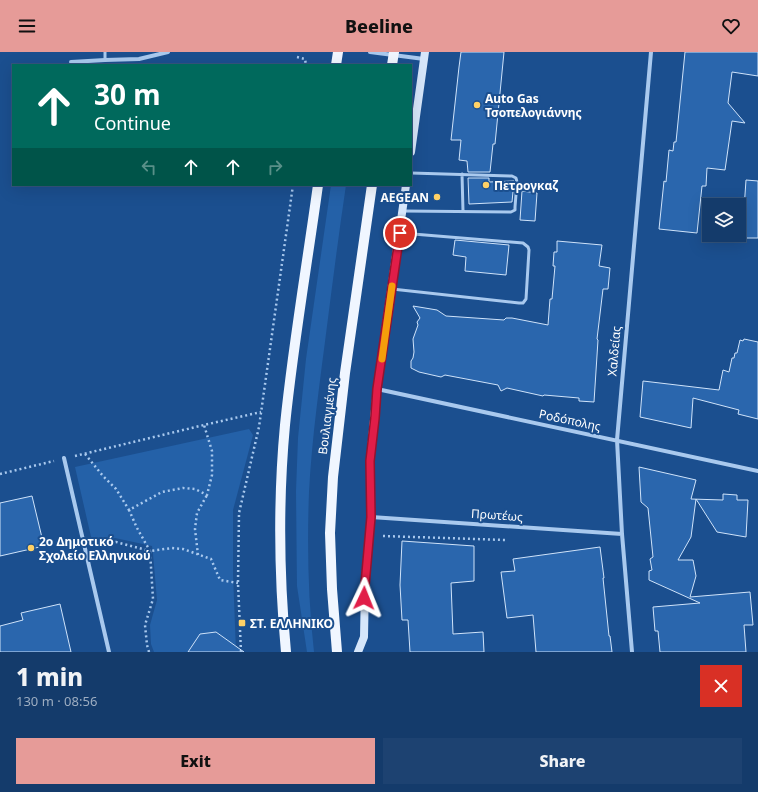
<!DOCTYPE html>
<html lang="en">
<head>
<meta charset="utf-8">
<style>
	body { margin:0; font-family:"Noto Sans",sans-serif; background:#1d4271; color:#f1f3f6; height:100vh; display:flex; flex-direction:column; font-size:15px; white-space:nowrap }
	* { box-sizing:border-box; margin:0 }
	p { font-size:13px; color:#9dadc1 }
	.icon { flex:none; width:22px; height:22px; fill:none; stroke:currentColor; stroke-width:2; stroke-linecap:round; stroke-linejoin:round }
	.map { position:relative; height:600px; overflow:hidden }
	.details { display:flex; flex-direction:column; background:#143b6b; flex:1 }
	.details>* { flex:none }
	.top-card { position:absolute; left:12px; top:12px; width:400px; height:122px; border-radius:0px; box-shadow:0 4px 16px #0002,0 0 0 1px #33557e; background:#00695c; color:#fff; overflow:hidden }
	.tools { position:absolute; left:702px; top:146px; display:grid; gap:8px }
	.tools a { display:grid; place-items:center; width:44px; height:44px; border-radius:0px; background:#143b6b; box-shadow:0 4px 16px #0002,0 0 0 1px #33557e; font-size:20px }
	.pin { position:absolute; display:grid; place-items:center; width:34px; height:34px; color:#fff; margin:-17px; border:2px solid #fff; border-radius:50%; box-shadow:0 1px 4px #0007 }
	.me { position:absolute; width:44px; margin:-22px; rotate:2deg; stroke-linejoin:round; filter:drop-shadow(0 0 3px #0008) }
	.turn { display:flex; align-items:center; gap:14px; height:84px; padding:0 16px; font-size:18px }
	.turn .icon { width:52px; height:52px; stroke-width:2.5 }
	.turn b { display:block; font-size:28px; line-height:34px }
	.lanes { display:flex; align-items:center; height:38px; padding:0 16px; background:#0003; justify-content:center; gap:20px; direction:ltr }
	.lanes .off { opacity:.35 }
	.round { display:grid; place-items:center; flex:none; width:42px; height:42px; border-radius:0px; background:#1d4271 }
	.overview { display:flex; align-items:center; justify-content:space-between; height:68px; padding:0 16px }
	h1 { font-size:24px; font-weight:800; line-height:30px }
	.primary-button { display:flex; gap:8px; margin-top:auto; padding:8px 16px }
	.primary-button a { flex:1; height:46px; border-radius:0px; background:#e69b98; color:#111; font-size:16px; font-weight:800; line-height:46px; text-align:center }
	.primary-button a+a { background:#1d4271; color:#f1f3f6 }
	header { display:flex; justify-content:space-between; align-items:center; height:52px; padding:0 16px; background:#e69b98; color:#111; font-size:18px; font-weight:800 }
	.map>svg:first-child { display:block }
	.green { fill:#2461a8 }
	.building { fill:#2a66ad; stroke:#cfe3fa }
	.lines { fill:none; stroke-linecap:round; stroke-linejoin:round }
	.path { stroke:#a9c9ee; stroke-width:2.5; stroke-dasharray:2 3; stroke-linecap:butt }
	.lane { stroke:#a9c9ee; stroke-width:3 }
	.street { stroke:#a9c9ee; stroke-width:4 }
	.secondary { stroke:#d6e6fa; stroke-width:8 }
	.primary { stroke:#f0f6ff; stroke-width:10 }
	.route-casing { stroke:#92132f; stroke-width:10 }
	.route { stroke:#e11d48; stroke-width:7 }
	.slow { stroke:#f59e0b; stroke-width:7 }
	.poi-dot { fill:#ffd166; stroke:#1b4f8f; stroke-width:1.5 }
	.labels { text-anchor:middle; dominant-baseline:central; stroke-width:4; stroke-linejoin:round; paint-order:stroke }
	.poi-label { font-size:12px; font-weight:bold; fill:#fff; stroke:#1b4f8f; text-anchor:start }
	.street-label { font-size:12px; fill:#fff; stroke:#1b4f8f }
</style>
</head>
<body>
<header><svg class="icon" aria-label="menu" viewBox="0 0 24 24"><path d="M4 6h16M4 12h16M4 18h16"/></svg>Beeline<svg class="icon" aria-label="heart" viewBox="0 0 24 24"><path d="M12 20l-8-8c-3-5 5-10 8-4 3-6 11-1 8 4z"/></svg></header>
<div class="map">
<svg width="758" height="600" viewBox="0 0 758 600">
	<rect width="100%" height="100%" fill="#1b4f8f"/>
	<path class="green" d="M331,133h15c-7,47 -13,94 -19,141 -7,55 -15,110 -18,166 -2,53 -1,107 5,160h-7l-10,-66 -1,-95 2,-53 8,-79z
		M249,377l4,6 -20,75v64l3,78h-1l-5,-10 -14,-10 -16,2 -7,11 -3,7h-36l-3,-8 -1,-19 7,-25 -4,-46 -1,-8 -37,-8 -23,3 -17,-74z"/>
	<path class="building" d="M461,0h43l-9,92h-2l-3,28h-22l-1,-11 -8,-1 2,-20h-10l8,-73z
		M685,0h73v24l-26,-4 -4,31 17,20 -13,-2 -7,49 -18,-2 -1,18h-4l-5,47 -38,-4 5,-48 2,1 3,-32 4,1 1,-9h2z
		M468,126h21v4l25,-1 -2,21 -43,2z
		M746,128l12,1v57h-16z
		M522,139l15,2 -2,28 -15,-1z
		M455,188l54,5 -3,30 -41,-4 1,-14 -13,-2z
		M557,189l45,4 -3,21 11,2 -2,21h-5l-6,50 1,1 -4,62 -15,-1v-3l-35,-3 -1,1 -36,-8 -6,3 -3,-6 -53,-10 -4,2 -22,-5 -8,-4v-7l2,-3 1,-6 -1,-13 5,-14 -1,-3 3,-4 -7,-12 24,4 9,6 58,4 2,-2h6l36,7 2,-26h2l3,-33h-2l1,-14h3z
		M744,287l14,3v77l-20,-5 1,-4 -46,-12 -2,30 -51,-11 3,-36 76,9 4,-20 6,2 3,-14h2l1,-5h2l3,-13 3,1z
		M639,415l57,13 -5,19 32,1v-6l14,1v5h11l-2,37 -29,-5 -21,-33 -5,38 -13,23h15l3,16 -6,21 60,-5 3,33h-9l2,27h-86l-2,-21h-3l-2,-24 47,-4 -51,-23v-9l3,-1 -2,-11 3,-2 -5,-49 -7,-6z
		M32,444l12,50 -44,10v-53z
		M402,489l72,5v35l-23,2 2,51 30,-2 1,20h-74l-2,-32h-6l-2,-35z
		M600,495l4,31h-1l6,58h1l2,16h-76l-3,-37 -26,3 -6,-46 14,-1 -2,-12z
		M60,552l11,48h-71v-26l23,-6 -2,-7z
		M216,580l28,20h-56l12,-18z"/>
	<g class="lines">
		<path class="path" d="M297,5l8,2 1,6
			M85,402l18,22 13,13 13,21 33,-18 21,-4 12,1 12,6 5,-20v-24l-8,-26 57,-13
			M75,404l129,-31
			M0,422l54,-13
			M383,484l123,4
			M96,494l20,-4 34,9 -13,-23 -8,-18
			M198,503l-3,-26 2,-16 10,-18
			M149,600l-2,-7 -2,-20 8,-26 -3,-48 22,-3 11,1 28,10 9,21 18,3
			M241,600l-3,-69 1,-70 20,-86 34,-242"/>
		<path class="lane" d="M105,8v-8
			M462,122l1,37
			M403,159l108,1 4,-2v-3l2,-25 -1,-4 -4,-2 -101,-3
			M392,237l127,14h4l3,-4 3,-49 -1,-3 -5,-4 -122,-10"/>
		<path class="street" d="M370,0l54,7
			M71,10l34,-2 34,-1 29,-7
			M377,337l381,82
			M64,406l45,194
			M371,465l251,17
			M632,600l-10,-118 -5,-94 34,-388"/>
		<path class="secondary" d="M411,100l14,-100
			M358,600l6,-15 1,-52 6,-68 -1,-56 7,-72 29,-204"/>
		<path class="primary" d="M336,13l2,-13
			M392,13l2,-13
			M286,600c-7,-75 -8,-152 -1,-227 8,-80 22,-160 33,-240
			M337,600l-5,-63 -2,-56 3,-56 12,-104 27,-188"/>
	</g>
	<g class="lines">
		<defs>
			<path id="route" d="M364,546l1,-13 6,-68 -1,-56 5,-43 2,-29 23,-156"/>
		</defs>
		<use href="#route" class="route-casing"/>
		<use href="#route" class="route"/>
		<path class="slow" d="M382,307l10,-73"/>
	</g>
	<g class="poi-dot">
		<circle cx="477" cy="53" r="4"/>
		<circle cx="486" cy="133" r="4"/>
		<circle cx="437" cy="145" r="4"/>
		<circle cx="31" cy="496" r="4"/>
		<rect x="238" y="567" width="8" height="8" rx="2"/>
	</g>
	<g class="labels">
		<g class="poi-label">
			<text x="485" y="46">Auto Gas<tspan x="485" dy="14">Τσοπελογιάννης</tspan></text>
			<text x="494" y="133">Πετρογκαζ</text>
			<text x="429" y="145" text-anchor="end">AEGEAN</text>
			<text x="39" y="489">2ο Δημοτικό<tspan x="39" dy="14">Σχολείο Ελληνικού</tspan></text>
			<text x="250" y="571">ΣΤ. ΕΛΛΗΝΙΚΟ</text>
		</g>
		<g class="street-label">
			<text transform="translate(614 299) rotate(-85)">Χαλδείας</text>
			<text transform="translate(327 364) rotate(-83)">Βουλιαγμένης</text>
			<text transform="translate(570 368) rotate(12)">Ροδόπολης</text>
			<text transform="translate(497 463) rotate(4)">Πρωτέως</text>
		</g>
	</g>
</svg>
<div class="tools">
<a><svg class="icon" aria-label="layers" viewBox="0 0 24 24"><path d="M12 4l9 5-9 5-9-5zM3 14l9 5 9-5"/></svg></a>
</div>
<div class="pin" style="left:400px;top:181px;background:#d93025"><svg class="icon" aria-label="arrive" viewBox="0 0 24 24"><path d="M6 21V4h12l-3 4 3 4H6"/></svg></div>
<svg class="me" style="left:364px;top:546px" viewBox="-20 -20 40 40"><path d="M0-17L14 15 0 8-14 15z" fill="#e11d48" stroke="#fff" stroke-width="4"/></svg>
<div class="top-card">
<div class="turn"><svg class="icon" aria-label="ahead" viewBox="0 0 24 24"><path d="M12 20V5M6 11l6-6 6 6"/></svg><div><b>30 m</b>Continue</div></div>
<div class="lanes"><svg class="icon off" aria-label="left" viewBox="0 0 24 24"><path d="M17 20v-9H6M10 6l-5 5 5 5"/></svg><svg class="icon" aria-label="ahead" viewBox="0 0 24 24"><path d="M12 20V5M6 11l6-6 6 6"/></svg><svg class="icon" aria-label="ahead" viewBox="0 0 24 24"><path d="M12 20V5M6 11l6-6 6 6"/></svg><svg class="icon off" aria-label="right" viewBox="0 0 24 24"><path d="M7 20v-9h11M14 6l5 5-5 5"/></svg></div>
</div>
</div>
<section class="details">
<div class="overview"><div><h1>1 min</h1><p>130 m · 08:56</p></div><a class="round" style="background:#d93025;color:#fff"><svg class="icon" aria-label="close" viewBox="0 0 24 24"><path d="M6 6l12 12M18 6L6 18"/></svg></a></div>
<div class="primary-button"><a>Exit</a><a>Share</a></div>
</section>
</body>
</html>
